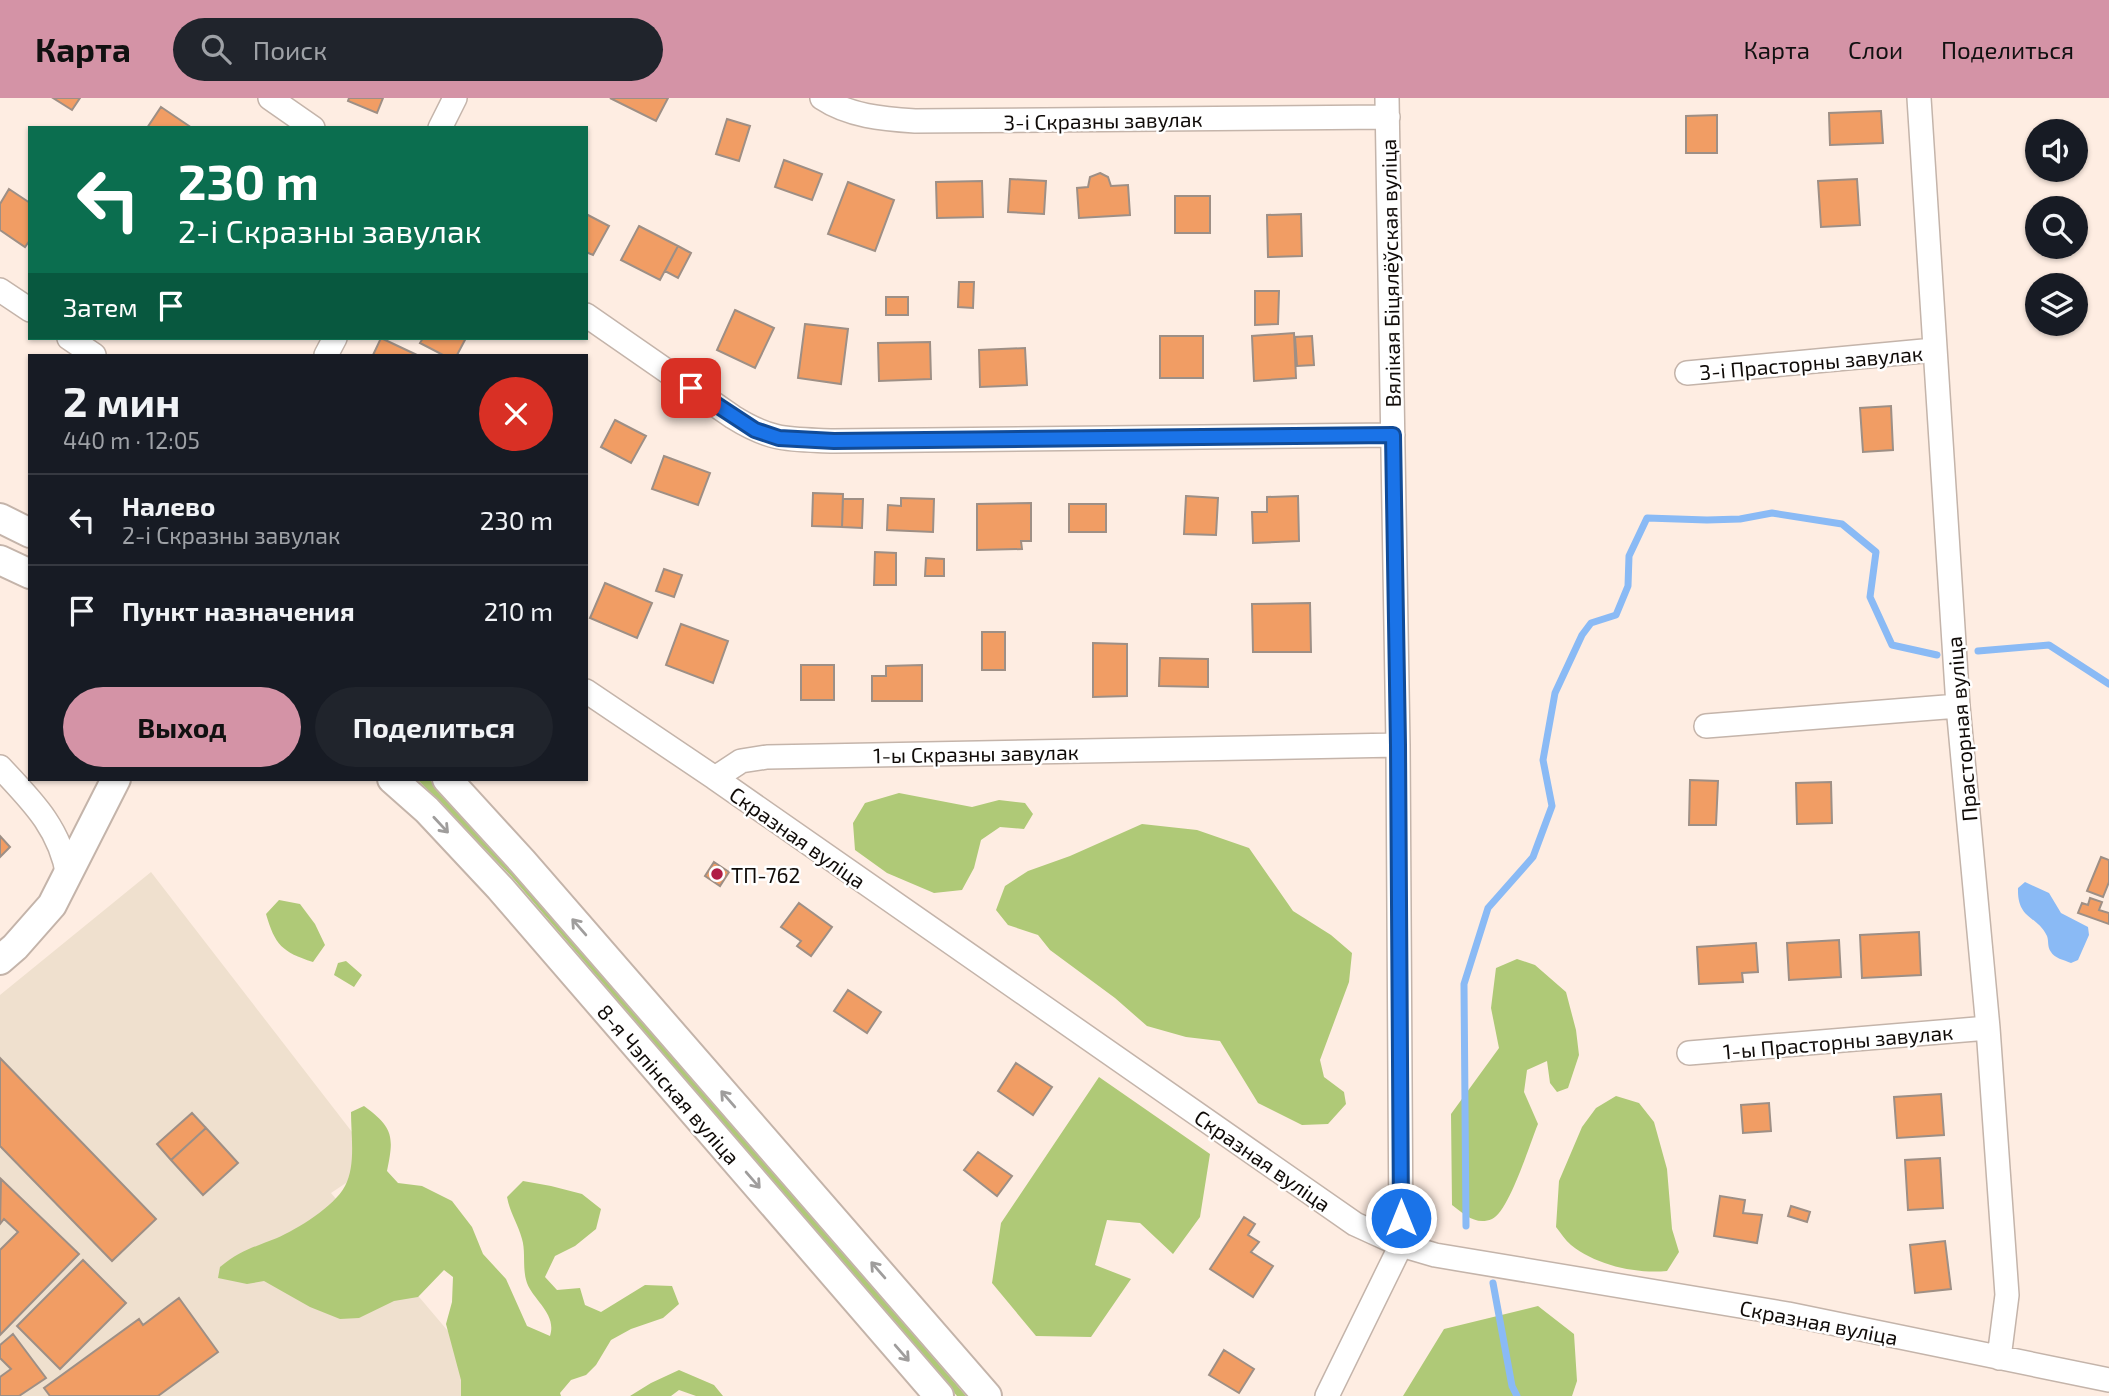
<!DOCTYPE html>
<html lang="ru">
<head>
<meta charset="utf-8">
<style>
	body { margin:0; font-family:"Exo 2",sans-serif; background:#20242c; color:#f1f3f6; height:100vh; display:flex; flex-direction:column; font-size:26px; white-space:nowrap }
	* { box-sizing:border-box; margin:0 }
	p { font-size:23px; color:#9ea1a6 }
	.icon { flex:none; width:38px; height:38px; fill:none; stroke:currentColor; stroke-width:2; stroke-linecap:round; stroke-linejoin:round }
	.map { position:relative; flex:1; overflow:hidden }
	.side { position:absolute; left:28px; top:256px; width:560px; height:427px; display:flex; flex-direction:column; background:#171b24; border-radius:0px; box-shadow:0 2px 5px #0004 }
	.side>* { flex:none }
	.top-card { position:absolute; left:28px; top:28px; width:560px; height:214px; border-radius:0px; box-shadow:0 2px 5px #0004; background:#0b6e4f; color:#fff; overflow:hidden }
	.controls { position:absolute; left:2025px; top:21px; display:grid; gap:14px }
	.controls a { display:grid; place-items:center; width:63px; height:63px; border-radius:50%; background:#171b24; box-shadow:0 2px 5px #0004; font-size:35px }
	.pin { position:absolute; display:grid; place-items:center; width:60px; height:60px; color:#fff; margin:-30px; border-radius:14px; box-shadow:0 4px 10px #0006 }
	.me { position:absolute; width:77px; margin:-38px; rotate:0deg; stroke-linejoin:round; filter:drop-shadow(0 0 5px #0008) }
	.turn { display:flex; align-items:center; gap:24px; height:147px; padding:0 35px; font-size:32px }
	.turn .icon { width:91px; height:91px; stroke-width:2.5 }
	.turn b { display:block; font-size:49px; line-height:60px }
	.then { display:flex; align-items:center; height:66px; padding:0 35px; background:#0003; gap:14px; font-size:26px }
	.round { display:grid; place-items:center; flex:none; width:74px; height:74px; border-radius:37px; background:#20242c }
	.headline { display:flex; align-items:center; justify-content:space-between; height:119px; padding:0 35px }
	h1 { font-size:42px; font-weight:700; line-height:52px }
	.action { display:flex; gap:14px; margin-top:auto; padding:14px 35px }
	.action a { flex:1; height:80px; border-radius:42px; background:#d493a6; color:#111; font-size:28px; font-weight:700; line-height:80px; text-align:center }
	.action a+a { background:#20242c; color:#f1f3f6 }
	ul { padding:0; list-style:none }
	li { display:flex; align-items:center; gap:21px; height:91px; padding:0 35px; border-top:2px solid #363941 }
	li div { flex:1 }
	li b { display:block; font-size:26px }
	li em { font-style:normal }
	header { display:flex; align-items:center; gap:42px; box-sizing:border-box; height:98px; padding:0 35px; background:#d493a6; color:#111 }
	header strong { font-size:33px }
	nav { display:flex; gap:38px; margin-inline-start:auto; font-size:24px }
	.search { width:490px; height:63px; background:#20242c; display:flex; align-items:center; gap:18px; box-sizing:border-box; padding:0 24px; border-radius:38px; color:#9ea1a6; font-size:26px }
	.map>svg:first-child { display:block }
	.industrial { fill:#efe0ce }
	.green { fill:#afc977 }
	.water { fill:#8abaf5 }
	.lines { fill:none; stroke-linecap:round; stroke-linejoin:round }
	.stream { stroke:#8abaf5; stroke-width:7 }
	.building { fill:#f19d64; stroke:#9e8f85; stroke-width:2 }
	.minor-casing { stroke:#c4b4aa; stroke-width:26 }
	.major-casing { stroke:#c4b4aa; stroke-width:32 }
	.minor { stroke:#fff; stroke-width:23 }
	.major { stroke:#fff; stroke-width:28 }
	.oneway { stroke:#9f9d9c }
	.route-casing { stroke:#114b97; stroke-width:18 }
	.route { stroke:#1a73e8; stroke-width:12 }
	.poi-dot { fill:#b01d45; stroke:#fff; stroke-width:2.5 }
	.labels { text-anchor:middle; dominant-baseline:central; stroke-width:5; stroke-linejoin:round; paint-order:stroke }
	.street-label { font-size:21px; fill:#100b08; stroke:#fff }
	.poi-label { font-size:21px; fill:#100b08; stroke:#fff; text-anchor:start }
</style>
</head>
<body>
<header>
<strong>Карта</strong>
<div class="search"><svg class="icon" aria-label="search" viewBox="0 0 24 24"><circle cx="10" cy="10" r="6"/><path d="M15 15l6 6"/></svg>Поиск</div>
<nav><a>Карта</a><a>Слои</a><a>Поделиться</a></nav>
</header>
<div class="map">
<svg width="2109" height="1298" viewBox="0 0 2109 1298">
	<rect width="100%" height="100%" fill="#feede2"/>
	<path class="industrial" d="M151,774l225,291 -45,30 172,203h-503v-401z"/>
	<path class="green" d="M417,681h12l88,92 449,525h-9l-446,-520z
		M899,695l73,14 27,-7 26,3 8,11 -9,15 -24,-2 -19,13 -7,28 -12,22 -28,3 -47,-20 -32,-23 -2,-27 12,-20z
		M1142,726l55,6 52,18 44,63 38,24 21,18 -3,29 -29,78 4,17 20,15 2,12 -18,20 -26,1 -44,-22 -38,-62 -34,-4 -39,-11 -32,-28 -65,-48 -12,-15 -30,-10 -12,-15 9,-24 23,-15 42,-15z
		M279,802l21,4 15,20 10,21 -12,17c-31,-10 -38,-17 -47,-48z
		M1517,861l18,6 31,27 10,38 3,25 -11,33 -11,4 -7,-9 -3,-22 -20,9 -3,22 14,32c-8,19 -29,88 -46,95 -16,7 -28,-5 -40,-14l-1,-91 48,-66 -8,-40 5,-40z
		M346,863l16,14 -8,12 -20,-12 4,-12z
		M1099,979l111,77 -10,63 -27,37 -33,-31 -33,-3 -12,45 36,14 -40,58 -55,-1 -44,-53 9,-60z
		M1616,998l23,7 15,19 13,47 5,60 7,23 -12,19c-32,3 -71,-6 -96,-26 -6,-5 -10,-12 -15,-18l3,-46 23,-54 14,-19z
		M364,1008c30,22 30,31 23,65l11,12 24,3 30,15 20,26 11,27 23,25 21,47 23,10c7,-22 -16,-35 -23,-53 -5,-14 -1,-31 -5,-44 -4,-15 -12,-26 -15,-42l16,-16 28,5 31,8 19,15 -5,20 -21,17 -20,10 -10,21 12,13 23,-2 5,17 16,7 44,-27 27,1 7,18 -16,14 -32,11 -20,11 -15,25 -10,10 -15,5 -11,13 1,3h-100v-16l-15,-56 6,-22 1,-25 -9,-7 -26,27 -24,4 -35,17 -19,1 -30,-12 -46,-26 -17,3 -29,-6 2,-11c21,-17 32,-19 57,-29 20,-9 57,-31 68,-52 11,-20 6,-51 6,-74z
		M1538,1208l36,28 3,47 -5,15h-169l41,-67z
		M679,1272l35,15 9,11h-27l-17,-6 -8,6h-41l21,-13z"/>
	<path class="water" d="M2025,784l24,11 12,20 27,14 1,8 -11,25 -7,3c-7,-3 -17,-5 -20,-11 -4,-5 -2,-11 -4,-16 -10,-21 -30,-16 -29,-48z"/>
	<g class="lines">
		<path class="stream" d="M1978,553l71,-6 60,39
			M1466,1128l-2,-242 24,-76 45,-51 19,-51 -9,-46 12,-67 27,-58 9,-12 25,-8 12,-29 1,-30 18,-38 60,2 33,-1 32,-6 70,11 34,28 -6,45 22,48 45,10
			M1493,1185l19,103 5,10"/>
	</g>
	<path class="building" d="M53,0h27l-8,12z
		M349,0h34l-6,15 -29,-12z
		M610,0h58l-12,23z
		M161,9l31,21h-45z
		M1881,13l2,32 -53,2 -1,-32z
		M1717,17v38h-31v-37z
		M727,21l23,7 -11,35 -23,-7z
		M784,62l38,14 -10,26 -37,-13z
		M1100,75l8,4 3,9 17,-1 2,30 -51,3 -2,-30 11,-1 2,-10z
		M1010,81l36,2 -2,33 -36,-2z
		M1857,81l3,46 -39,2 -3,-46z
		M982,83l1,36 -46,1 -1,-36z
		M848,84l46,18 -19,51 -47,-17z
		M9,91l21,14v37l-5,7 -25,-17v-26z
		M1175,98h35v37h-35z
		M586,116l23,12 -16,29 -7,-3z
		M1301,116l1,42 -34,1 -1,-42z
		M639,128l39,20 -18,34 -39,-20z
		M678,148l13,7 -13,25 -13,-7z
		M959,184h15l-1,26 -15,-1z
		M1255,193h24l-1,33 -23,1z
		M886,199h22v18h-22z
		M735,212l39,18 -19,40 -38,-18z
		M805,226l43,5 -7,55 -43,-6z
		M1294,235l2,45 -42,3 -2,-45z
		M1160,238h43v42h-43z
		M1312,238l2,29 -17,1 -2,-29z
		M381,240l36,17h-44z
		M423,240h43l-9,17h-14l-23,-12z
		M930,244l1,37 -52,2 -1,-38z
		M1025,250l2,37 -47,2 -1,-37z
		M1891,308l2,44 -30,2 -3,-44z
		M615,322l31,16 -15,27 -30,-16z
		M664,358l46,17 -12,32 -46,-16z
		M813,395l30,1 -1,33 -30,-1z
		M1186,398l32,2 -2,37 -32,-1z
		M1298,398l1,45 -46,2 -1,-31h15v-15z
		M901,400l33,1 -1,33 -46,-2 1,-25 13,1z
		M843,401h20l-1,29 -20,-1z
		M1031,405v38h-10l1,8 -45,1v-46z
		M1069,406h37v28h-37z
		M875,454l21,1v32h-22z
		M926,460l18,1v17h-19z
		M664,471l18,6 -8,22 -18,-6z
		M605,485l47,20 -15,35 -47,-20z
		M1310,505l1,49h-58l-1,-48z
		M681,526l47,17 -15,42 -47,-18z
		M982,534h23v38h-23z
		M1093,545l34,1v52l-34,1z
		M1160,560l48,1v28l-49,-1z
		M801,567h33v35h-33z
		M922,567v36h-50v-25h14v-10z
		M1690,682l28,1 -2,44h-27z
		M1831,684l1,41 -35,1 -1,-41z
		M0,738l10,11 -10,10z
		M2101,759l8,3v22l-6,15 -16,-6z
		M714,764l15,10 -9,14 -15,-10z
		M2090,800l12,4 -3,8 10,3v11l-31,-11 4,-10 6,2z
		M799,805l33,24 -21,29 -14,-10 4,-5 -20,-14z
		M1919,834l2,43 -59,3 -2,-43z
		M1839,842l2,37 -52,3 -2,-37z
		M1756,845l2,29 -16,1 1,9 -44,2 -2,-37z
		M848,892l33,22 -14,21 -33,-22z
		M0,960l156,161 -44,42 -112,-115z
		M1016,965l36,24 -19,28 -35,-24z
		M1941,996l3,41 -47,3 -3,-41z
		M1769,1005l2,28 -28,2 -2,-28z
		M192,1015l14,15 -35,32 -14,-16z
		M206,1030l32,35 -35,32 -32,-35z
		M978,1054l34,24 -15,20 -33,-26z
		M1940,1060l3,50 -35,2 -3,-50z
		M1,1081l78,75 -79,81v-85l18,-18 -14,-13 -4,5z
		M1720,1098l25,4 -2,13 19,2 -5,28 -43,-7z
		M1791,1108l19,6 -3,10 -19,-6z
		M1244,1119l11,7 -7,11 11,7 -8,10 22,14 -20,31 -43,-28z
		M1945,1143l6,48 -36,4 -5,-48z
		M83,1162l43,43 -66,66 -43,-43z
		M179,1200l39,54 -60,44h-108l-6,-8 95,-69 4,6z
		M13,1236l33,44 -27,18h-19v-19l11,-8 -11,-11v-13z
		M1224,1252l30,19 -15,24 -30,-18z"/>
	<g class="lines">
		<defs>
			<path id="minor" d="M270,0l43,30
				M822,0c27,18 61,21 93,23l473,-4
				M1919,0l39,608 30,322 19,267 -8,63
				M440,30l15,-30
				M0,192l30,20
				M586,217l147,102c40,25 57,22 101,24l559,-6
				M69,240l25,17
				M326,257l9,-17
				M1687,275l247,-23
				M586,593l129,87 26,-17 26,-4 631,-12
				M1706,628l252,-20
				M0,669c32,34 60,61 68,109
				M715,680l640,446 46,21 34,10 353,59 321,66
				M1689,955l299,-25
				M1327,1298l74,-151 -3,-500 -11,-647"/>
			<path id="major" d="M0,420l30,15
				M0,462l30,14
				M392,681l35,31 73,78 439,508
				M447,681l75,82 465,535
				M0,862l15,-13 37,-42 64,-126"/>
		</defs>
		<use href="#minor" class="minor-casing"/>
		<use href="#major" class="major-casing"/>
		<use href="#minor" class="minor"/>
		<use href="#major" class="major"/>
	</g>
	<defs><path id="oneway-shaft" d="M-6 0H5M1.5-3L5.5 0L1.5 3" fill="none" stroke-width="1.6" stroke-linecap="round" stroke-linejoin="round" transform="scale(1.75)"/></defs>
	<g class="oneway">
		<use href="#oneway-shaft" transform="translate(441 727) rotate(47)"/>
		<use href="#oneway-shaft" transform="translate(579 829) rotate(-131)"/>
		<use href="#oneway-shaft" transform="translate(728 1001) rotate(-131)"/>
		<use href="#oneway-shaft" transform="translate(753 1082) rotate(49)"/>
		<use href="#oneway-shaft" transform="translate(878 1172) rotate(-131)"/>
		<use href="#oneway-shaft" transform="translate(902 1255) rotate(49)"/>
	</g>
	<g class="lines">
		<defs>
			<path id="route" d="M691,290l64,42 24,8 55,3 559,-6 5,310 3,473"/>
		</defs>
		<use href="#route" class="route-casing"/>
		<use href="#route" class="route"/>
	</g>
	<circle class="poi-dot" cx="717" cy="776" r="7"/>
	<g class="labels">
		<g class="street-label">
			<text transform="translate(1103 22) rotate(-1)">3-і Скразны завулак</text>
			<text transform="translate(1390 175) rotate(-91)">Вялікая Біцялёўская вуліца</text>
			<text transform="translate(1811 264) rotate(-5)">3-і Прасторны завулак</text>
			<text transform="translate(1961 631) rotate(-95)">Прасторная вуліца</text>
			<text transform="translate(976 655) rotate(-1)">1-ы Скразны завулак</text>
			<text transform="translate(798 739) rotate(35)">Скразная вуліца</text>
			<text transform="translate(1838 943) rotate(-5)">1-ы Прасторны завулак</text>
			<text transform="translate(669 986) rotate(49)">8-я Чэпінская вуліца</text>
			<text transform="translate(1263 1062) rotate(35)">Скразная вуліца</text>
			<text transform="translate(1819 1224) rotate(11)">Скразная вуліца</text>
		</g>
		<g class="poi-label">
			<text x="731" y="776">ТП-762</text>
		</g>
	</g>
</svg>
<div class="controls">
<a><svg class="icon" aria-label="sound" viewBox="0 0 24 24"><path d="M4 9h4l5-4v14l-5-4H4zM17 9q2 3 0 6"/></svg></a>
<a><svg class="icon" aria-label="search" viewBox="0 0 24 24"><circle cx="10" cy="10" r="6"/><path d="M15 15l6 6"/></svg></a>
<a><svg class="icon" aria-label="layers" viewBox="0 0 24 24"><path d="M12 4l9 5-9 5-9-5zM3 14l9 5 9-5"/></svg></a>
</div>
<div class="pin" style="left:691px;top:290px;background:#d93025"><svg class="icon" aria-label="arrive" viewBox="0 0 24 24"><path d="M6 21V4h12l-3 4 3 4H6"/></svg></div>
<svg class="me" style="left:1401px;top:1120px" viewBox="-20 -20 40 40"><circle r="17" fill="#1a73e8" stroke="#fff" stroke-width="3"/><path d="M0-11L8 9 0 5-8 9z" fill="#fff"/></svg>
<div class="top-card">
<div class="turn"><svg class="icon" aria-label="left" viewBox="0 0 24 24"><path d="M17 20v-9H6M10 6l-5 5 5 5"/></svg><div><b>230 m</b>2-і Скразны завулак</div></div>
<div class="then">Затем<svg class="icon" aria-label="arrive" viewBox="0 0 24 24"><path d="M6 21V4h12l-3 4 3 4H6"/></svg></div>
</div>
<section class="side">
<div class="headline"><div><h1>2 мин</h1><p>440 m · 12:05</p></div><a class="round" style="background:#d93025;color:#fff"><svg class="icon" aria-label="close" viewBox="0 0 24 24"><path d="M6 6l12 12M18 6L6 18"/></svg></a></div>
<ul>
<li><svg class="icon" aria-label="left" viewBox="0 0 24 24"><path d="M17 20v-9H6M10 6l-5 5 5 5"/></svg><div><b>Налево</b><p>2-і Скразны завулак</p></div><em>230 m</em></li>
<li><svg class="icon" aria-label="arrive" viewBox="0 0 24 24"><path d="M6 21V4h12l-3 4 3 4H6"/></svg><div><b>Пункт назначения</b></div><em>210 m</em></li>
</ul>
<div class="action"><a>Выход</a><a>Поделиться</a></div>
</section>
</div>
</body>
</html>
